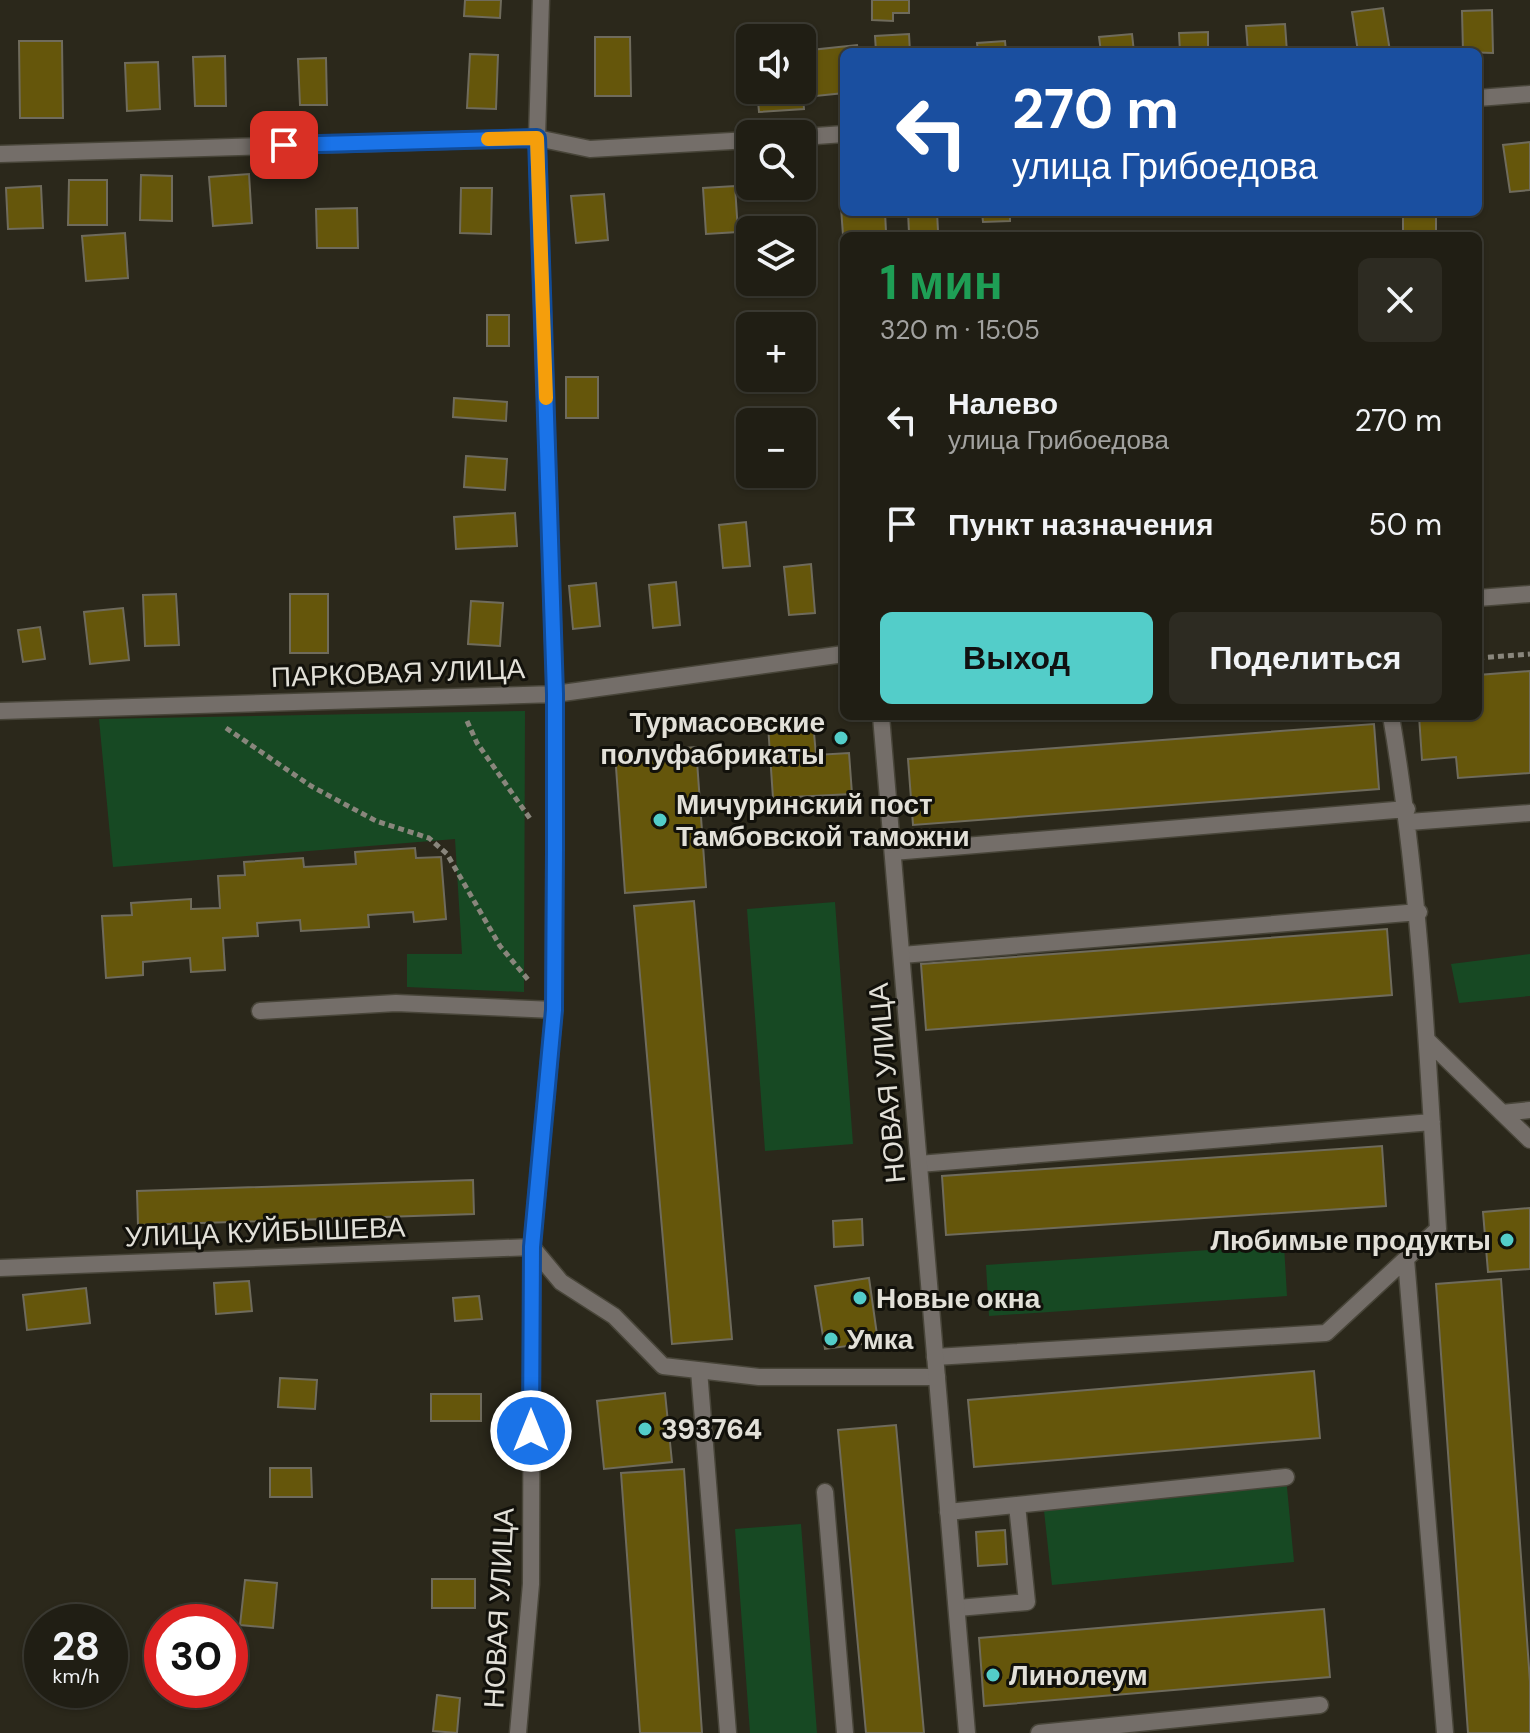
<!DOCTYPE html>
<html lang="ru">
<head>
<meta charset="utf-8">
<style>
	body { margin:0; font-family:"DM Sans",sans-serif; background:#2d2b22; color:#f1f3f6; height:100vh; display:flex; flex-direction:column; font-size:30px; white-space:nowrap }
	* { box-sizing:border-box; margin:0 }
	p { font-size:26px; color:#a2a2a0 }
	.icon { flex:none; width:44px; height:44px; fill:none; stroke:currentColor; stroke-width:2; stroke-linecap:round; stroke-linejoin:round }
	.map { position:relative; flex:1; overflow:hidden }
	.side { position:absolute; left:840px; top:232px; width:642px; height:488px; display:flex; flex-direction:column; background:#201e14; border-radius:12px; box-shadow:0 2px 6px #0004,0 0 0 2px #3d3c34 }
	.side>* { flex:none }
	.banner { position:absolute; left:840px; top:48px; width:642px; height:168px; border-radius:12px; box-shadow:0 2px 6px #0004,0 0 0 2px #3d3c34; background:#1a4fa0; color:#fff; overflow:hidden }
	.buttons { position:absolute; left:736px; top:24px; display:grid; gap:16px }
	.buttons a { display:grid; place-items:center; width:80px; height:80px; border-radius:12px; background:#201e14; box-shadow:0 2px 6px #0004,0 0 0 2px #3d3c34; font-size:40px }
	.speed { position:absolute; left:24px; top:1604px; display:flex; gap:16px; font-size:40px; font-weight:700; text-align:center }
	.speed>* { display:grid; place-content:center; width:104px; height:104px; border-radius:50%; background:#201e14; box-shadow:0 2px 6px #0004,0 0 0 2px #3d3c34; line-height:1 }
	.speed small { font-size:20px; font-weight:400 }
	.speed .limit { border:12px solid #d22; background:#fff; color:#111 }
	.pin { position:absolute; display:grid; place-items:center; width:68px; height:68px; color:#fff; margin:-34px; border-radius:16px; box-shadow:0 4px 12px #0006 }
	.me { position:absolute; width:88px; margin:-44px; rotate:0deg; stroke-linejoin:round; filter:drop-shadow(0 0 6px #0008) }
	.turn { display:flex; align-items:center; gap:28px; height:168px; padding:0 40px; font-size:36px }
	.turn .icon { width:104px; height:104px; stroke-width:2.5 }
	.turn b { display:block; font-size:56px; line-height:68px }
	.round { display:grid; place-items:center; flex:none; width:84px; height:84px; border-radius:12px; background:#2d2b22 }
	.headline { display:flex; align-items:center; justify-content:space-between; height:136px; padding:0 40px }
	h1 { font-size:48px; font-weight:700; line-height:60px; color:#1e9e55 }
	.button { display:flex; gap:16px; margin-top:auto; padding:16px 40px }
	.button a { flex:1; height:92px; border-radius:12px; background:#53cdc9; color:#111; font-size:32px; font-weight:700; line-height:92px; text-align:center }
	.button a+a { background:#2d2b22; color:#f1f3f6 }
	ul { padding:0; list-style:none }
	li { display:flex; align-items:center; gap:24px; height:104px; padding:0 40px }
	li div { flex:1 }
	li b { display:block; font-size:30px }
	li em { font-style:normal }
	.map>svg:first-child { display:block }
	.grass { fill:#174923 }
	.building { fill:#65560b; stroke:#6f6b5c; stroke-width:2 }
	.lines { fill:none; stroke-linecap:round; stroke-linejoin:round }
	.lane-casing { stroke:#484539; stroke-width:19 }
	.street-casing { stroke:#484539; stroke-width:19 }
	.path { stroke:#89867c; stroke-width:5; stroke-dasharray:6 4; stroke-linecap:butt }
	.lane { stroke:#746e69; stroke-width:16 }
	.street { stroke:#746e69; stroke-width:16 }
	.route-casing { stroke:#114b97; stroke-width:20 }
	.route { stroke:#1a73e8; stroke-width:14 }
	.slow { stroke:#f59e0b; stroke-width:14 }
	.poi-dot { fill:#53cdc9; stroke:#12110b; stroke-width:3 }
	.labels { text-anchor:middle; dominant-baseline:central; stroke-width:6; stroke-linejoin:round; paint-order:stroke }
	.street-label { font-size:28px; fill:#e2e0d8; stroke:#12110b }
	.poi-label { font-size:28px; font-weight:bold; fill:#e2e0d8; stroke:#12110b; text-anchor:start }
</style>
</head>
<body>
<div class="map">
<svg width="1530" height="1733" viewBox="0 0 1530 1733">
	<rect width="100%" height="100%" fill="#2b281b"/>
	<path class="grass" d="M525,711l-1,281 -117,-5v-33h55l-7,-115 -342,28 -14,-148z
		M835,902l18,242 -88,7 -18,-242z
		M1530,954v42l-71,7 -8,-39z
		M1284,1245l3,51 -298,20 -3,-51z
		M1286,1477l8,85 -242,23 -9,-84z
		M801,1524l16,209h-67l-15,-204z"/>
	<path class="building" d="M465,0h36l-1,18 -36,-2z
		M872,0h37v13h-16v8l-21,-1z
		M1383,8l7,43 -32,1 -6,-40z
		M1492,10l1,43 -30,-1 -1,-41z
		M1285,24l2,28h-39l-2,-26z
		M1208,32v20h-28l-1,-19z
		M909,34l1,18h-34l-1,-16z
		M1132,34l2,18h-33l-2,-15z
		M595,37h35l1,59h-36z
		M19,41h43l1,77h-43z
		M1005,41l1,11h-28l-1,-9z
		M857,45l1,7h-14v41l-28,3 -5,-46z
		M470,54l28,1 -2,54 -29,-1z
		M225,56l1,50h-31l-2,-49z
		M326,58l1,47h-27l-2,-46z
		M158,62l2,47 -33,2 -2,-48z
		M802,82l2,27 -45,3 -2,-22h45z
		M1530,142v48l-20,2 -7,-47z
		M249,174l3,49 -39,3 -4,-49z
		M141,175l31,1v45l-32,-1z
		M69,180h38v45h-39z
		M41,186l2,42 -35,1 -2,-41z
		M735,186l3,46 -32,2 -3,-46z
		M461,188h31l-1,46 -31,-1z
		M604,194l4,46 -32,3 -5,-47z
		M840,194h4v18h41l1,20 -43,3z
		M357,208l1,40h-41l-1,-39z
		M908,212h29l1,19 -29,2z
		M982,212h28v9l-27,1z
		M1403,212h33v23l-33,1z
		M125,233l3,45 -42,3 -4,-45z
		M802,238h6v33h-6z
		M487,315h22v31h-22z
		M566,377h32v41h-32z
		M454,398l53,4 -1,19 -53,-4z
		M466,456l41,3 -2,31 -41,-3z
		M515,513l2,33 -61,3 -2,-32z
		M746,522l4,44 -27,2 -4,-43z
		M811,564l4,49 -26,2 -5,-48z
		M676,582l4,43 -27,3 -4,-43z
		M596,583l4,43 -27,3 -4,-43z
		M176,594l3,51 -34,1 -2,-51z
		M290,594h38v59h-38z
		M471,601l32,2 -3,43 -32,-2z
		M123,608l6,52 -39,4 -6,-52z
		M40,627l5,32 -22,3 -5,-32z
		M1530,671v102l-72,5 -2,-21 -34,3 -3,-44h59v-41z
		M813,722l3,33 33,-2 3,41 -79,4 -5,-73z
		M1374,724l5,65 -466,36 -5,-66z
		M696,747l10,140 -81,6 -10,-140z
		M415,848l1,10 25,-1 5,62 -32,3 -1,-10 -45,3 1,12 -68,4 -1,-11 -43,3 1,13 -35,2 2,32 -34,2 -1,-14 -47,4v13l-37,3 -4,-62 30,-1 -1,-12 60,-4v10l29,-1 -2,-32 27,-1 -1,-13 59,-4 1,9 52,-3 -1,-12z
		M694,901l38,438 -60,5 -38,-438z
		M1387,929l5,66 -466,35 -5,-66z
		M1382,1146l4,60 -440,29 -4,-59z
		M473,1180l1,34 -336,11 -1,-34z
		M1530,1208v61l-42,3 -5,-60z
		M862,1219l1,26 -29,2 -1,-26z
		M869,1278l9,64 -53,7 -10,-63z
		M1501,1279l29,403v51h-62l-32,-449z
		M249,1281l3,30 -36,3 -2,-31z
		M86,1288l4,35 -63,7 -4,-35z
		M479,1296l3,23 -27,2 -2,-23z
		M1314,1371l6,67 -346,29 -6,-67z
		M280,1378l37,2 -2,29 -37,-2z
		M665,1393l7,69 -68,7 -7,-68z
		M431,1394h50v27h-50z
		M896,1425l28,308h-58l-28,-303z
		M270,1468h41l1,29h-42z
		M684,1469l18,264h-62l-19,-260z
		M1005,1530l2,34 -29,2 -2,-34z
		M432,1579h43v29h-43z
		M245,1580l32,3 -4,45 -33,-3z
		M1324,1609l6,68 -346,29 -5,-68z
		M437,1695l23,3 -3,35 -24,-2z"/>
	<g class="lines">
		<defs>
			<path id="lane" d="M1409,822l121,-9
				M893,852l514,-43
				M902,955l517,-43
				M260,1011l136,-8 158,7
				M1427,1040l103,100
				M1502,1113l28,-3
				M919,1164l513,-42
				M532,1247l29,35 53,34 49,50 96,11h178
				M1406,1259l39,474
				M935,1357l391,-24 112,-104c-10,-172 -18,-343 -47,-513
				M699,1370l29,363
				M825,1492l20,241
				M948,1512l338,-35
				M958,1608l69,-6 -10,-97
				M1039,1733l281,-28"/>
			<path id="street" d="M1478,98l52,-4
				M802,137l42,-3
				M0,154l537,-16 53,11 160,-9
				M1478,598l52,-4
				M0,711l555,-17 289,-40
				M881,716l86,1017
				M0,1268l532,-21
				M518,1733l13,-149 1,-337 22,-237 1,-316 -18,-556 4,-138"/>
		</defs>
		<use href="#lane" class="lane-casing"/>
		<use href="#street" class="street-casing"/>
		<path class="path" d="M1478,658l52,-4
			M467,721l10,22 54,77
			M226,728l85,58 65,35 53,17 18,16 53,92 30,36"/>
		<use href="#lane" class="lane"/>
		<use href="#street" class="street"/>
	</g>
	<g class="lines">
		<defs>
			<path id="route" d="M284,145l253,-7 18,556v156l-1,160 -22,237 -1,184"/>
		</defs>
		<use href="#route" class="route-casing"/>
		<use href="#route" class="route"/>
		<path class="slow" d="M488,139l49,-1 9,260"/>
	</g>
	<g class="poi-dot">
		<circle cx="841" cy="738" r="8"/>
		<circle cx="660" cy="820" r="8"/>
		<circle cx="1507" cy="1240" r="8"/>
		<circle cx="860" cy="1298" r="8"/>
		<circle cx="831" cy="1339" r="8"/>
		<circle cx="645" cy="1429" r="8"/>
		<circle cx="993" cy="1675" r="8"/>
	</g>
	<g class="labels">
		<g class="street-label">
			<text transform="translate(398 673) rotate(-2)">ПАРКОВАЯ УЛИЦА</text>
			<text transform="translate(887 1083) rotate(-95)">НОВАЯ УЛИЦА</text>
			<text transform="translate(265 1232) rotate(-2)">УЛИЦА КУЙБЫШЕВА</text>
			<text transform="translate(499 1608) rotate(-87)">НОВАЯ УЛИЦА</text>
		</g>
		<g class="poi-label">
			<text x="825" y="722" text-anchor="end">Турмасовские<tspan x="825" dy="32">полуфабрикаты</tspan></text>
			<text x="676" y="804">Мичуринский пост<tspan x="676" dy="32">Тамбовской таможни</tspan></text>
			<text x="1491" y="1240" text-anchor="end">Любимые продукты</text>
			<text x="876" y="1298">Новые окна</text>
			<text x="847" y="1339">Умка</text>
			<text x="661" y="1429">393764</text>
			<text x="1009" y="1675">Линолеум</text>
		</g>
	</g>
</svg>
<div class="buttons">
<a><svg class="icon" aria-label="sound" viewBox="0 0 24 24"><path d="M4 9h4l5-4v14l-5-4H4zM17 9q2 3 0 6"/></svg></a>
<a><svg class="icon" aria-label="search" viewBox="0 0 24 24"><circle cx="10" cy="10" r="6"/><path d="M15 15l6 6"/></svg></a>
<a><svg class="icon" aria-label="layers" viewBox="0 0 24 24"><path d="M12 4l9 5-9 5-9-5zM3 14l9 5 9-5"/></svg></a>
<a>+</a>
<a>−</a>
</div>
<div class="speed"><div>28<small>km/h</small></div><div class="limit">30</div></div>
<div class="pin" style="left:284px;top:145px;background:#d93025"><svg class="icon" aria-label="arrive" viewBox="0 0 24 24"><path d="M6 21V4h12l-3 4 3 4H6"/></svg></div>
<svg class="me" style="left:531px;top:1431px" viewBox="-20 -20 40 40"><circle r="17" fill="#1a73e8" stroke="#fff" stroke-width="3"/><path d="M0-11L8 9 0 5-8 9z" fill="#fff"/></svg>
<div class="banner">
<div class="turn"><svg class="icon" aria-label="left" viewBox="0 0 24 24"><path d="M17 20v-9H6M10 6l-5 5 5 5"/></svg><div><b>270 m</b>улица Грибоедова</div></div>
</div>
<section class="side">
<div class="headline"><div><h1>1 мин</h1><p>320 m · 15:05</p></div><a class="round"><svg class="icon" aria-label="close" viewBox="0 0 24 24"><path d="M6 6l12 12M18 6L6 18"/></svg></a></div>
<ul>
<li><svg class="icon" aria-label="left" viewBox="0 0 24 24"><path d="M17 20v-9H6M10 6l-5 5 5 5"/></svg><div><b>Налево</b><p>улица Грибоедова</p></div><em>270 m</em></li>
<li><svg class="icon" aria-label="arrive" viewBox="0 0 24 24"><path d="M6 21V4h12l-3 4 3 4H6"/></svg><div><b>Пункт назначения</b></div><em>50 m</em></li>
</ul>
<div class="button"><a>Выход</a><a>Поделиться</a></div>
</section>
</div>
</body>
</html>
